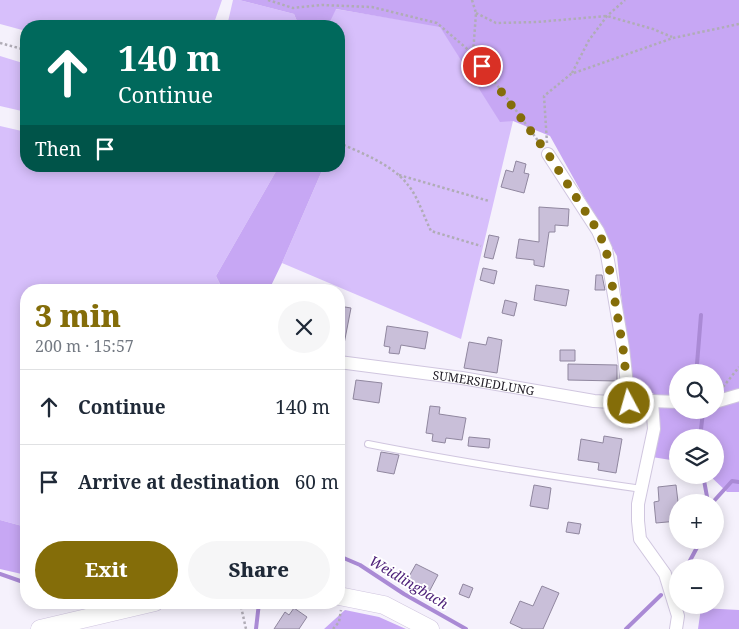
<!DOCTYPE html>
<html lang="en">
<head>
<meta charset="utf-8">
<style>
	body { margin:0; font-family:"Noto Serif",serif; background:#f6f6f7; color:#1f2937; height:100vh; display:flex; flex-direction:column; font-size:19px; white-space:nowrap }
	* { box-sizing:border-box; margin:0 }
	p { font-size:16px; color:#747a83 }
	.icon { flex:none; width:28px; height:28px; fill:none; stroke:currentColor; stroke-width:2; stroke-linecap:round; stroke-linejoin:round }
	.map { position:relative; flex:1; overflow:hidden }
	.drawer { position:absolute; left:20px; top:284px; width:325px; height:325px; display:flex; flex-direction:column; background:#fff; border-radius:20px; box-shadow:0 2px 12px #0003 }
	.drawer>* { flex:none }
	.banner { position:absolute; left:20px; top:20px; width:325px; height:152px; border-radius:20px; box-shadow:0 2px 12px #0003; background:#00695c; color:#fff; overflow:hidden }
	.controls { position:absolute; left:669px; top:364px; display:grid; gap:10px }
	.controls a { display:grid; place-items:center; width:55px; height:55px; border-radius:50%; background:#fff; box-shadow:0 2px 12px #0003; font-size:25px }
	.pin { position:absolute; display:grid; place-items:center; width:42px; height:42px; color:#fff; margin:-21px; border:2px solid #fff; border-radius:50%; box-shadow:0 1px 5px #0007 }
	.me { position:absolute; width:55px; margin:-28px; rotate:354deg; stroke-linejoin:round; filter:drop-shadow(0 0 4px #0008) }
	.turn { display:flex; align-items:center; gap:18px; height:105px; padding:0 15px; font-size:22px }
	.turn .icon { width:65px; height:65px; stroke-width:2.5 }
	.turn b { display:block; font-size:35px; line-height:42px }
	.then { display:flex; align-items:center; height:48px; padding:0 15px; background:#0003; gap:10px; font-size:19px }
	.round { display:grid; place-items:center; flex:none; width:52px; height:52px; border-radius:26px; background:#f6f6f7 }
	.summary { display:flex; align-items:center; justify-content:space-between; height:85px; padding:0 15px }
	h1 { font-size:30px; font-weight:800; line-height:38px; color:#846d09 }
	.action { display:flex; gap:10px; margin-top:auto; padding:10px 15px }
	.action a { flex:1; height:58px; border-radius:30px; background:#846d09; color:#fff; font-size:20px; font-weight:800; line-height:58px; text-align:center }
	.action a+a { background:#f6f6f7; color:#1f2937 }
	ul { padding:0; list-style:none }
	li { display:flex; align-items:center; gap:15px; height:75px; padding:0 15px; border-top:1px solid #e0e1e3 }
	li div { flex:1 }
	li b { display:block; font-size:19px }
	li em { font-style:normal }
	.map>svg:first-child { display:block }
	.green { fill:#d7bffb }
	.forest { fill:#c7a7f4; fill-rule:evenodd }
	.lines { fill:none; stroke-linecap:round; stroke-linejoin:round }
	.stream { stroke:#aa8ad5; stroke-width:4 }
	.building { fill:#c9bfd9; stroke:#90879f }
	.service-casing { stroke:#d0c6df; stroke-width:8 }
	.minor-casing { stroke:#d0c6df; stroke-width:14 }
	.secondary-casing { stroke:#d0c6df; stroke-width:19 }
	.path { stroke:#b0acb6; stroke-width:2.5; stroke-dasharray:2.5 2.5; stroke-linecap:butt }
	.service { stroke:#fff; stroke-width:6 }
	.minor { stroke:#fff; stroke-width:12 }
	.secondary { stroke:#fff; stroke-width:18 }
	.route { stroke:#846d09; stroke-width:9; stroke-dasharray:0 16.2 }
	.labels { text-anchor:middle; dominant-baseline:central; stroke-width:4; stroke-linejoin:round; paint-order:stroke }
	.street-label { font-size:12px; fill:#25212a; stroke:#fff }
	.water-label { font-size:14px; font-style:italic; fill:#4f227a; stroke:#fff }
</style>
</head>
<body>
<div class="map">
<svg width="739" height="629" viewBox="0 0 739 629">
	<rect width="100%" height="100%" fill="#f5f1fc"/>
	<path class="green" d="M0,0h222l-9,26h-187v5l-26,-7z
		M233,0h6l55,14 5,12h-72z
		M335,9l105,17 60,95h13l-52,218 -179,-76 42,-97h15v-140h-11z
		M0,56l26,8v48l-26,-6z
		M0,126l26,6v34h253l-63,110 7,14h-197v237l-26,-7z"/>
	<path class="forest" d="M239,0h500v492h-12l-18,-17h6v-37h-37l-1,23 -25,-4 7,-60 -29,-17 -13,-124 -67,-120 -37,-15 -13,1 -60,-95 -104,-18 -8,17h-29l-5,-12zM678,372h37v38h-37z
		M279,166h45l-42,97 -13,27h-46l-7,-14z
		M0,520l26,7v48l-26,-6z
		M701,608l38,2v19h-41z
		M345,610l34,7 27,12h-82z"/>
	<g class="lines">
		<path class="stream" d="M699,372l-2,-8 4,-49
			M700,438l3,-26
			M703,475l5,27
			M713,502l19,-21 7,1
			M339,556l21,9 44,29 62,35
			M686,568l15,-28
			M0,574l26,9
			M256,629l3,-26
			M626,629l35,-34"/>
	</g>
	<path class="building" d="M516,161l10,3 -2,9 5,1 -5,19 -23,-6 5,-17 7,2z
		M539,207l30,2 -1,17 -13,-1v7h-6l-5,35 -10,-2v-5l-18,-2 3,-19 20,3z
		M489,235l10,2 -6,22 -9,-2z
		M483,268l14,3 -3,13 -14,-4z
		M596,275h6l3,15h-10z
		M536,285l33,5 -3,16 -32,-6z
		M505,300l12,3 -3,13 -12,-3z
		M339,306l12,2 -7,36 -5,-1z
		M387,326l41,6 -3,17 -24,-4 -2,9 -10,-1 1,-6 -6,-1z
		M488,337l14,3 -5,33 -33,-5 5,-26 17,3z
		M560,350h15v11h-15z
		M568,364l49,1v16l-49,-1z
		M356,380l26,3 -3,20 -26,-4z
		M430,406l10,1 -1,7 27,4 -4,22 -16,-2 -1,5 -13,-2 1,-7 -7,-1z
		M604,436l18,3 -6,34 -18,-3 1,-7 -21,-3 3,-21 22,4z
		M469,437l21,2 -1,9 -21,-2z
		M381,452l18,3 -5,19 -17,-3z
		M534,485l17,3 -3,21 -18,-3z
		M676,485l2,17v19l-22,2 -2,-21 5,-1 -1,-14z
		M568,522l13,2 -2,10 -13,-2z
		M416,564l22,11 -9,17 -22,-12z
		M463,584l10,4 -4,10 -10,-4z
		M542,586l17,7 -16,36h-20l-13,-6 10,-22 13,5z
		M294,608l13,9 -8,12h-25l11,-17 4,3z"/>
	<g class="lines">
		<defs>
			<path id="service" d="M368,444c91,18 182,32 274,45"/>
			<g id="minor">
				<path d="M548,154l50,77 8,18 17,99 6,55"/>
				<path id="s1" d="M339,362l123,16 132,23 35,2 23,-2 26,1"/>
				<path d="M652,401l2,28 -16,75v17l2,18 25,35 13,42 -2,13"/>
				<path d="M715,402l24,-7"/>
			</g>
			<path id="secondary" d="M339,596l45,9 46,24
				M40,629l115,-27"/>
		</defs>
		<use href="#service" class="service-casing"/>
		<use href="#minor" class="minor-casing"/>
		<use href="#secondary" class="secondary-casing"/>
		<path class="path" d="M268,0l25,8 29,-3 50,2 65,16 36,31 37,48 31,43
			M472,0l4,13 -3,41
			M476,13l20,10 41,-1 70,-6 46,13 19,8
			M0,43l26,7
			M572,73l17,-33 18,-24 18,-16
			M339,143c23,10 54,22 69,42 10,12 16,32 23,46l50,15
			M547,143l-3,-47 27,-22 102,-36 66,-14
			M399,175l90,26
			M723,387l16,-20
			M240,602l6,27
			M333,629l6,-7 2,-12"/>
		<use href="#service" class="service"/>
		<use href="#minor" class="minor"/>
		<use href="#secondary" class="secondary"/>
	</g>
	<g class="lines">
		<path class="route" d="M482,66l66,88 50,77 8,18 17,99 6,55"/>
	</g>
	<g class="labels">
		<g class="street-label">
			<text stroke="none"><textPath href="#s1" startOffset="146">SUMERSIEDLUNG</textPath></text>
		</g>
		<g class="water-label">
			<text transform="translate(409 582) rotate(31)">Weidlingbach</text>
		</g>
	</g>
</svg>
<div class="controls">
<a><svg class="icon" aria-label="search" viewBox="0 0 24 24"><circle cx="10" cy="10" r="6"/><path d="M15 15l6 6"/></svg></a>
<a><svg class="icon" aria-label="layers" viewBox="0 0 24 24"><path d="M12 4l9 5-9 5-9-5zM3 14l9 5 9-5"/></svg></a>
<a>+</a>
<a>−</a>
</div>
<div class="pin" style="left:482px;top:66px;background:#d93025"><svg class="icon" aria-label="arrive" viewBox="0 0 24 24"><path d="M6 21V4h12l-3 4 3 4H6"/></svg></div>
<svg class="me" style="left:629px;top:403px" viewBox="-20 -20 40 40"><circle r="17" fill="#846d09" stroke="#fff" stroke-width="3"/><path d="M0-11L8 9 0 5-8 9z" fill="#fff"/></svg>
<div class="banner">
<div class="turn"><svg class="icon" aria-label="ahead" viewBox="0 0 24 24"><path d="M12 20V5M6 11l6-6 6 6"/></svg><div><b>140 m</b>Continue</div></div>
<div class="then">Then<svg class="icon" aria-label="arrive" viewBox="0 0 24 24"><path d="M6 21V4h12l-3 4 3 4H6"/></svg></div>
</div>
<section class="drawer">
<div class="summary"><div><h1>3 min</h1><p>200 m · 15:57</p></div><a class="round"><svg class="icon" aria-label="close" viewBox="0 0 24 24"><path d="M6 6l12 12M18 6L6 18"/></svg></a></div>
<ul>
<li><svg class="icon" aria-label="ahead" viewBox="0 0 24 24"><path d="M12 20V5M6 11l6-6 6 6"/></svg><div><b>Continue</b></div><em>140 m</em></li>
<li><svg class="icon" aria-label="arrive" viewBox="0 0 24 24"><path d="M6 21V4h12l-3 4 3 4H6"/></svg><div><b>Arrive at destination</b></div><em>60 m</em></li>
</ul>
<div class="action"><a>Exit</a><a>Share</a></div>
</section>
</div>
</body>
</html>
